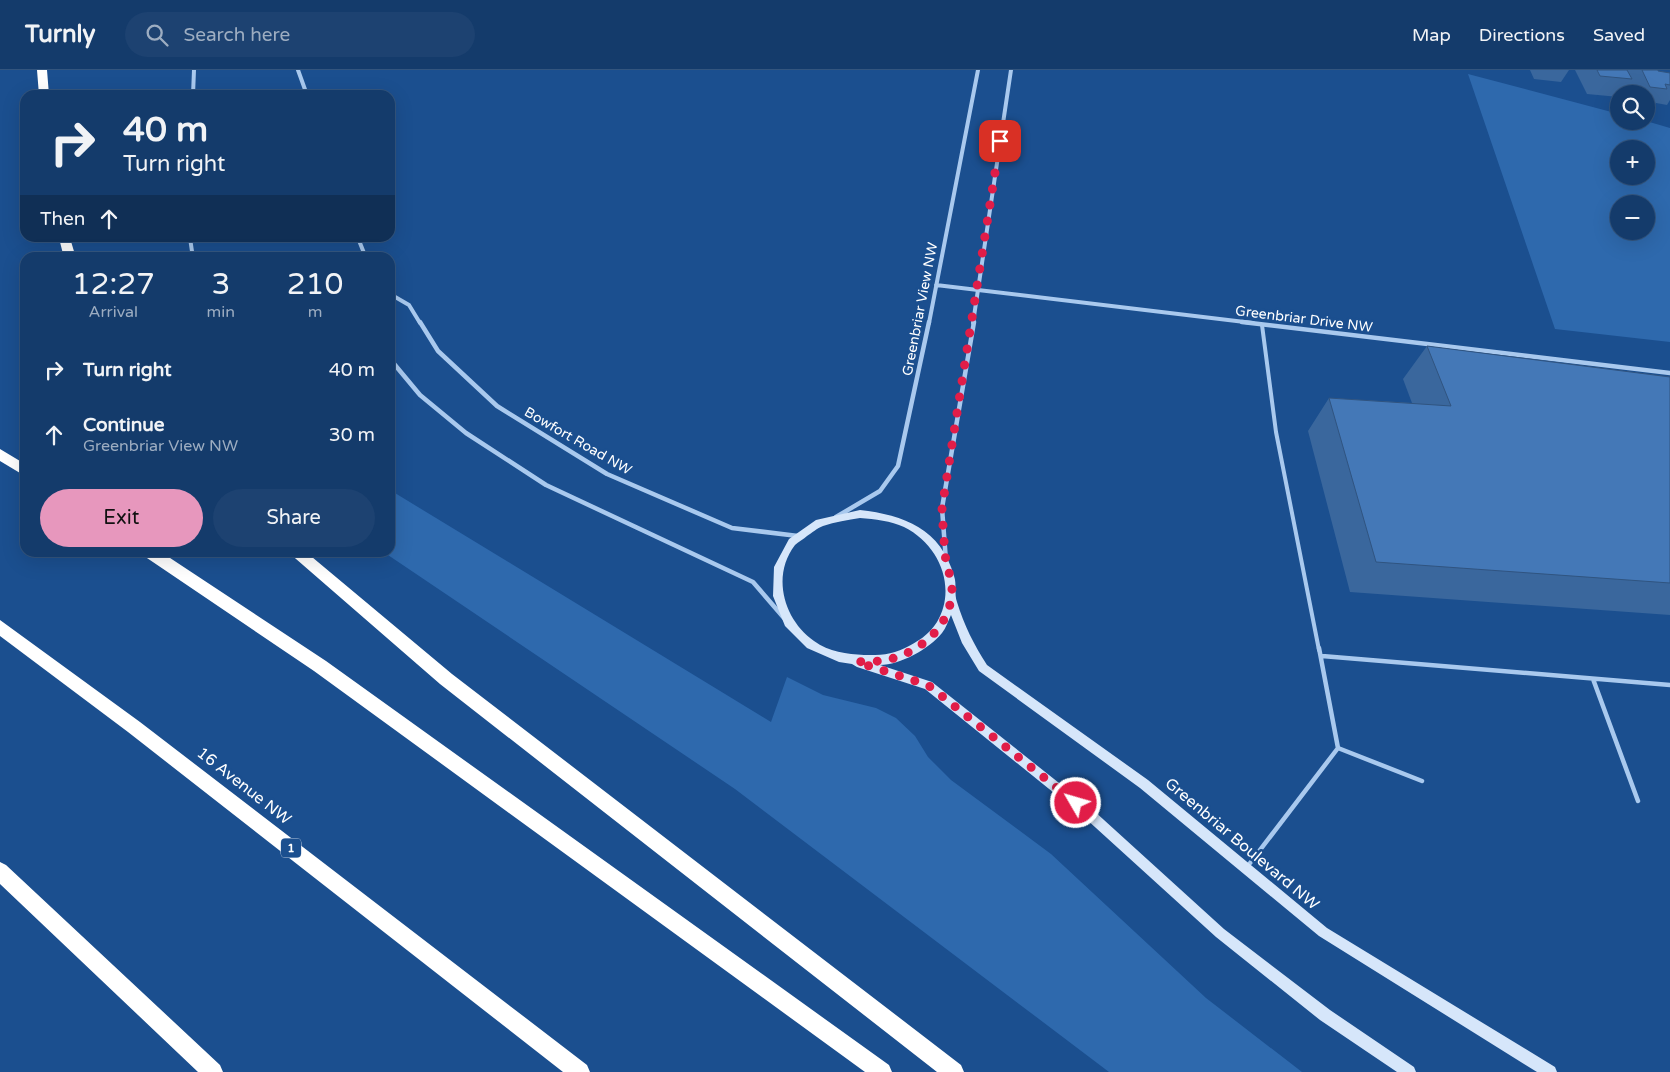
<!DOCTYPE html>
<html lang="en">
<head>
<meta charset="utf-8">
<style>
	body { margin:0; font-family:"Varela Round",sans-serif; background:#1d4271; color:#f1f3f6; height:100vh; display:flex; flex-direction:column; font-size:19px; white-space:nowrap }
	* { box-sizing:border-box; margin:0 }
	p { font-size:16px; color:#9dadc1 }
	.icon { flex:none; width:28px; height:28px; fill:none; stroke:currentColor; stroke-width:2; stroke-linecap:round; stroke-linejoin:round }
	.map { position:relative; flex:1; overflow:hidden }
	.drawer { position:absolute; left:20px; top:182px; width:375px; height:305px; display:flex; flex-direction:column; background:#143b6b; border-radius:15px; box-shadow:0 5px 20px #0002,0 0 0 1px #33557e }
	.drawer>* { flex:none }
	.guide { position:absolute; left:20px; top:20px; width:375px; height:152px; border-radius:15px; box-shadow:0 5px 20px #0002,0 0 0 1px #33557e; background:#143b6b; color:#f1f3f6; overflow:hidden }
	.fabs { position:absolute; left:1610px; top:15px; display:grid; gap:10px }
	.fabs a { display:grid; place-items:center; width:45px; height:45px; border-radius:50%; background:#143b6b; box-shadow:0 5px 20px #0002,0 0 0 1px #33557e; font-size:25px }
	.pin { position:absolute; display:grid; place-items:center; width:42px; height:42px; color:#fff; margin:-21px; border-radius:10px; box-shadow:0 2px 8px #0006 }
	.me { position:absolute; width:55px; margin:-28px; rotate:308deg; stroke-linejoin:round; filter:drop-shadow(0 0 4px #0008) }
	.turn { display:flex; align-items:center; gap:18px; height:105px; padding:0 20px; font-size:22px }
	.turn .icon { width:65px; height:65px; stroke-width:2.5 }
	.turn b { display:block; font-size:35px; line-height:42px }
	.then { display:flex; align-items:center; height:48px; padding:0 20px; background:#0003; gap:10px; font-size:19px }
	.eta { display:flex; justify-content:space-evenly; align-items:center; height:85px; text-align:center }
	.eta b { font-size:30px; font-weight:600; line-height:35px }
	.primary-button { display:flex; gap:10px; margin-top:auto; padding:10px 20px }
	.primary-button a { flex:1; height:58px; border-radius:30px; background:#e797bd; color:#111; font-size:20px; font-weight:600; line-height:58px; text-align:center }
	.primary-button a+a { background:#1d4271; color:#f1f3f6 }
	ul { padding:0; list-style:none }
	li { display:flex; align-items:center; gap:15px; height:65px; padding:0 20px }
	li div { flex:1 }
	li b { display:block; font-size:19px }
	li em { font-style:normal }
	header { display:flex; align-items:center; gap:30px; box-sizing:border-box; height:70px; padding:0 25px; background:#143b6b; border-bottom:1px solid #33557e }
	header strong { font-size:24px }
	nav { display:flex; gap:28px; margin-inline-start:auto; font-size:18px }
	.search { width:350px; height:45px; background:#1d4271; display:flex; align-items:center; gap:12px; box-sizing:border-box; padding:0 18px; border-radius:28px; color:#9dadc1; font-size:19px }
	.map>svg:first-child { display:block }
	.green { fill:#2e69ad; fill-rule:evenodd }
	.lines { fill:none; stroke-linecap:round; stroke-linejoin:round }
	.lane-far1 { stroke:#a9c9ee; stroke-width:4 }
	.lane { stroke:#a9c9ee; stroke-width:4.5 }
	.street-far1 { stroke:#a9c9ee; stroke-width:4 }
	.street { stroke:#a9c9ee; stroke-width:4.5 }
	.secondary { fill:#d6e6fa; fill-rule:evenodd }
	.highway { fill:#fff; fill-rule:evenodd }
	.wall { fill:#3a679d }
	.building { fill:#4478b7; stroke:#305480 }
	.route { stroke:#e11d48; stroke-width:9; stroke-dasharray:0 16.2 }
	.labels { text-anchor:middle; dominant-baseline:central; stroke-width:5; stroke-linejoin:round; paint-order:stroke }
	.shield { fill:#1b4f8f; stroke:#bbcadd; stroke-width:1 }
	.shield-label { font-size:12px; font-weight:bold; fill:#fff }
	.street-label { font-size:14px; fill:#fff; stroke:#1b4f8f }
	.near-street-label { font-size:16px; fill:#fff; stroke:#1b4f8f }
</style>
</head>
<body>
<header>
<strong>Turnly</strong>
<div class="search"><svg class="icon" aria-label="search" viewBox="0 0 24 24"><circle cx="10" cy="10" r="6"/><path d="M15 15l6 6"/></svg>Search here</div>
<nav><a>Map</a><a>Directions</a><a>Saved</a></nav>
</header>
<div class="map">
<svg width="1670" height="1002" viewBox="0 0 1670 1002">
	<rect width="100%" height="100%" fill="#1b4f8f"/>
	<path class="green" d="M1468,4l151,40v7h27l24,7v214l-115,-13zM1619,79h27v27h-27zM1619,134h27v27h-27z
		M390,420l381,232 16,-45 36,18 53,13 20,10 19,18 13,21 23,23 100,74 155,144 96,74h-193l-374,-283 -350,-236 5,-1z"/>
	<g class="lines">
		<path class="lane-far1" d="M1262,255l14,107 43,218"/>
		<path class="lane" d="M1322,586l348,29
			M1593,609l45,122
			M1338,678l84,33
			M1247,797l91,-119 -19,-100"/>
		<path class="street-far1" d="M298,0l9,25
			M193,25l1,-25
			M190,168l3,20
			M358,168l8,20
			M936,215l317,38
			M390,224l19,11 11,18
			M929,253l49,-253
			M973,253l38,-253"/>
		<path class="street" d="M420,252l18,29 59,55 110,68 125,54 66,8
			M1242,252l428,51
			M390,289l30,36 46,38 80,52 207,97 31,36
			M836,447l44,-26 18,-25 31,-144
			M946,491l-4,-53 32,-186"/>
		<path class="secondary" d="M860,440c44,5 81,19 94,66 3,8 0,18 3,26 7,23 17,43 30,63l161,115 179,148 228,139 2,5h-20l-218,-136 -179,-148 -161,-117 -17,-28 -11,-28c-3,6 -5,13 -9,18 -13,16 -42,32 -62,32l52,17 161,128 131,119 106,81 84,57 2,5h-19l-77,-52 -104,-83 -131,-119 -160,-129 -68,-22 -5,-3 -13,-2 -32,-14 -22,-22 -12,-30 1,-29 15,-28 27,-19zM860,448c15,1 31,3 44,9 36,18 53,61 33,95 -8,13 -20,20 -32,26 -14,7 -25,7 -41,7 -17,-1 -35,-3 -50,-14 -30,-21 -43,-65 -19,-96 3,-3 9,-6 12,-9 5,-3 10,-8 16,-10 12,-4 25,-6 37,-8z"/>
		<path class="highway" d="M37,0h10l2,25h-10z
			M59,168h11l6,20h-12z
			M0,379l25,15v12l-25,-15z
			M142,482h19l165,109 563,404 3,7h-27l-551,-401 -170,-115z
			M288,482h18l146,122 509,391 3,7h-27l-497,-388z
			M0,550l140,102 447,343 3,7h-27l-435,-340 -128,-96z
			M0,792l6,3 214,200 3,7h-25l-198,-188z"/>
	</g>
	<path class="wall" d="M1530,0h39l-8,12 -27,-3z
		M1575,0h83v1l12,2v27l-3,5 -11,-2 -3,4 -7,-1v-12h-15l-4,-9 -6,9h-2v3l-32,-3z
		M1427,276l243,31v238l-320,-23 -42,-161 21,-33 83,5 -9,-24z"/>
	<path class="building" d="M1597,0h30l5,9 -32,-3z
		M1642,0h16v1l12,2v12l-5,-1 2,5 -17,-2z
		M1427,276l243,31v206l-294,-21 -47,-164 122,8z"/>
	<g class="lines">
		<path class="route" d="M1000,71l-58,367c1,18 2,37 4,54 2,9 6,17 6,26 0,38 -31,64 -65,72 -9,2 -21,1 -30,2l71,23 148,118"/>
	</g>
	<g class="labels">
		<rect class="shield" x="281" y="768.5" width="20" height="19" rx="4"/>
		<g class="shield-label">
			<text x="291" y="778">1</text>
		</g>
		<g class="street-label">
			<text transform="translate(920 239) rotate(-79)">Greenbriar View NW</text>
			<text transform="translate(1304 249) rotate(7)">Greenbriar Drive NW</text>
			<text transform="translate(578 371) rotate(30)">Bowfort Road NW</text>
		</g>
		<g class="near-street-label">
			<text transform="translate(244 716) rotate(38)">16 Avenue NW</text>
			<text transform="translate(1242 774) rotate(40)">Greenbriar Boulevard NW</text>
		</g>
	</g>
</svg>
<div class="fabs">
<a><svg class="icon" aria-label="search" viewBox="0 0 24 24"><circle cx="10" cy="10" r="6"/><path d="M15 15l6 6"/></svg></a>
<a>+</a>
<a>−</a>
</div>
<div class="pin" style="left:1000px;top:71px;background:#d93025"><svg class="icon" aria-label="arrive" viewBox="0 0 24 24"><path d="M6 21V4h12l-3 4 3 4H6"/></svg></div>
<svg class="me" style="left:1076px;top:733px" viewBox="-20 -20 40 40"><circle r="17" fill="#e11d48" stroke="#fff" stroke-width="3"/><path d="M0-11L8 9 0 5-8 9z" fill="#fff"/></svg>
<div class="guide">
<div class="turn"><svg class="icon" aria-label="right" viewBox="0 0 24 24"><path d="M7 20v-9h11M14 6l5 5-5 5"/></svg><div><b>40 m</b>Turn right</div></div>
<div class="then">Then<svg class="icon" aria-label="ahead" viewBox="0 0 24 24"><path d="M12 20V5M6 11l6-6 6 6"/></svg></div>
</div>
<section class="drawer">
<div class="eta">
<div><b>12:27</b><p>Arrival</p></div>
<div><b>3</b><p>min</p></div>
<div><b>210</b><p>m</p></div>
</div>
<ul>
<li><svg class="icon" aria-label="right" viewBox="0 0 24 24"><path d="M7 20v-9h11M14 6l5 5-5 5"/></svg><div><b>Turn right</b></div><em>40 m</em></li>
<li><svg class="icon" aria-label="ahead" viewBox="0 0 24 24"><path d="M12 20V5M6 11l6-6 6 6"/></svg><div><b>Continue</b><p>Greenbriar View NW</p></div><em>30 m</em></li>
</ul>
<div class="primary-button"><a>Exit</a><a>Share</a></div>
</section>
</div>
</body>
</html>
